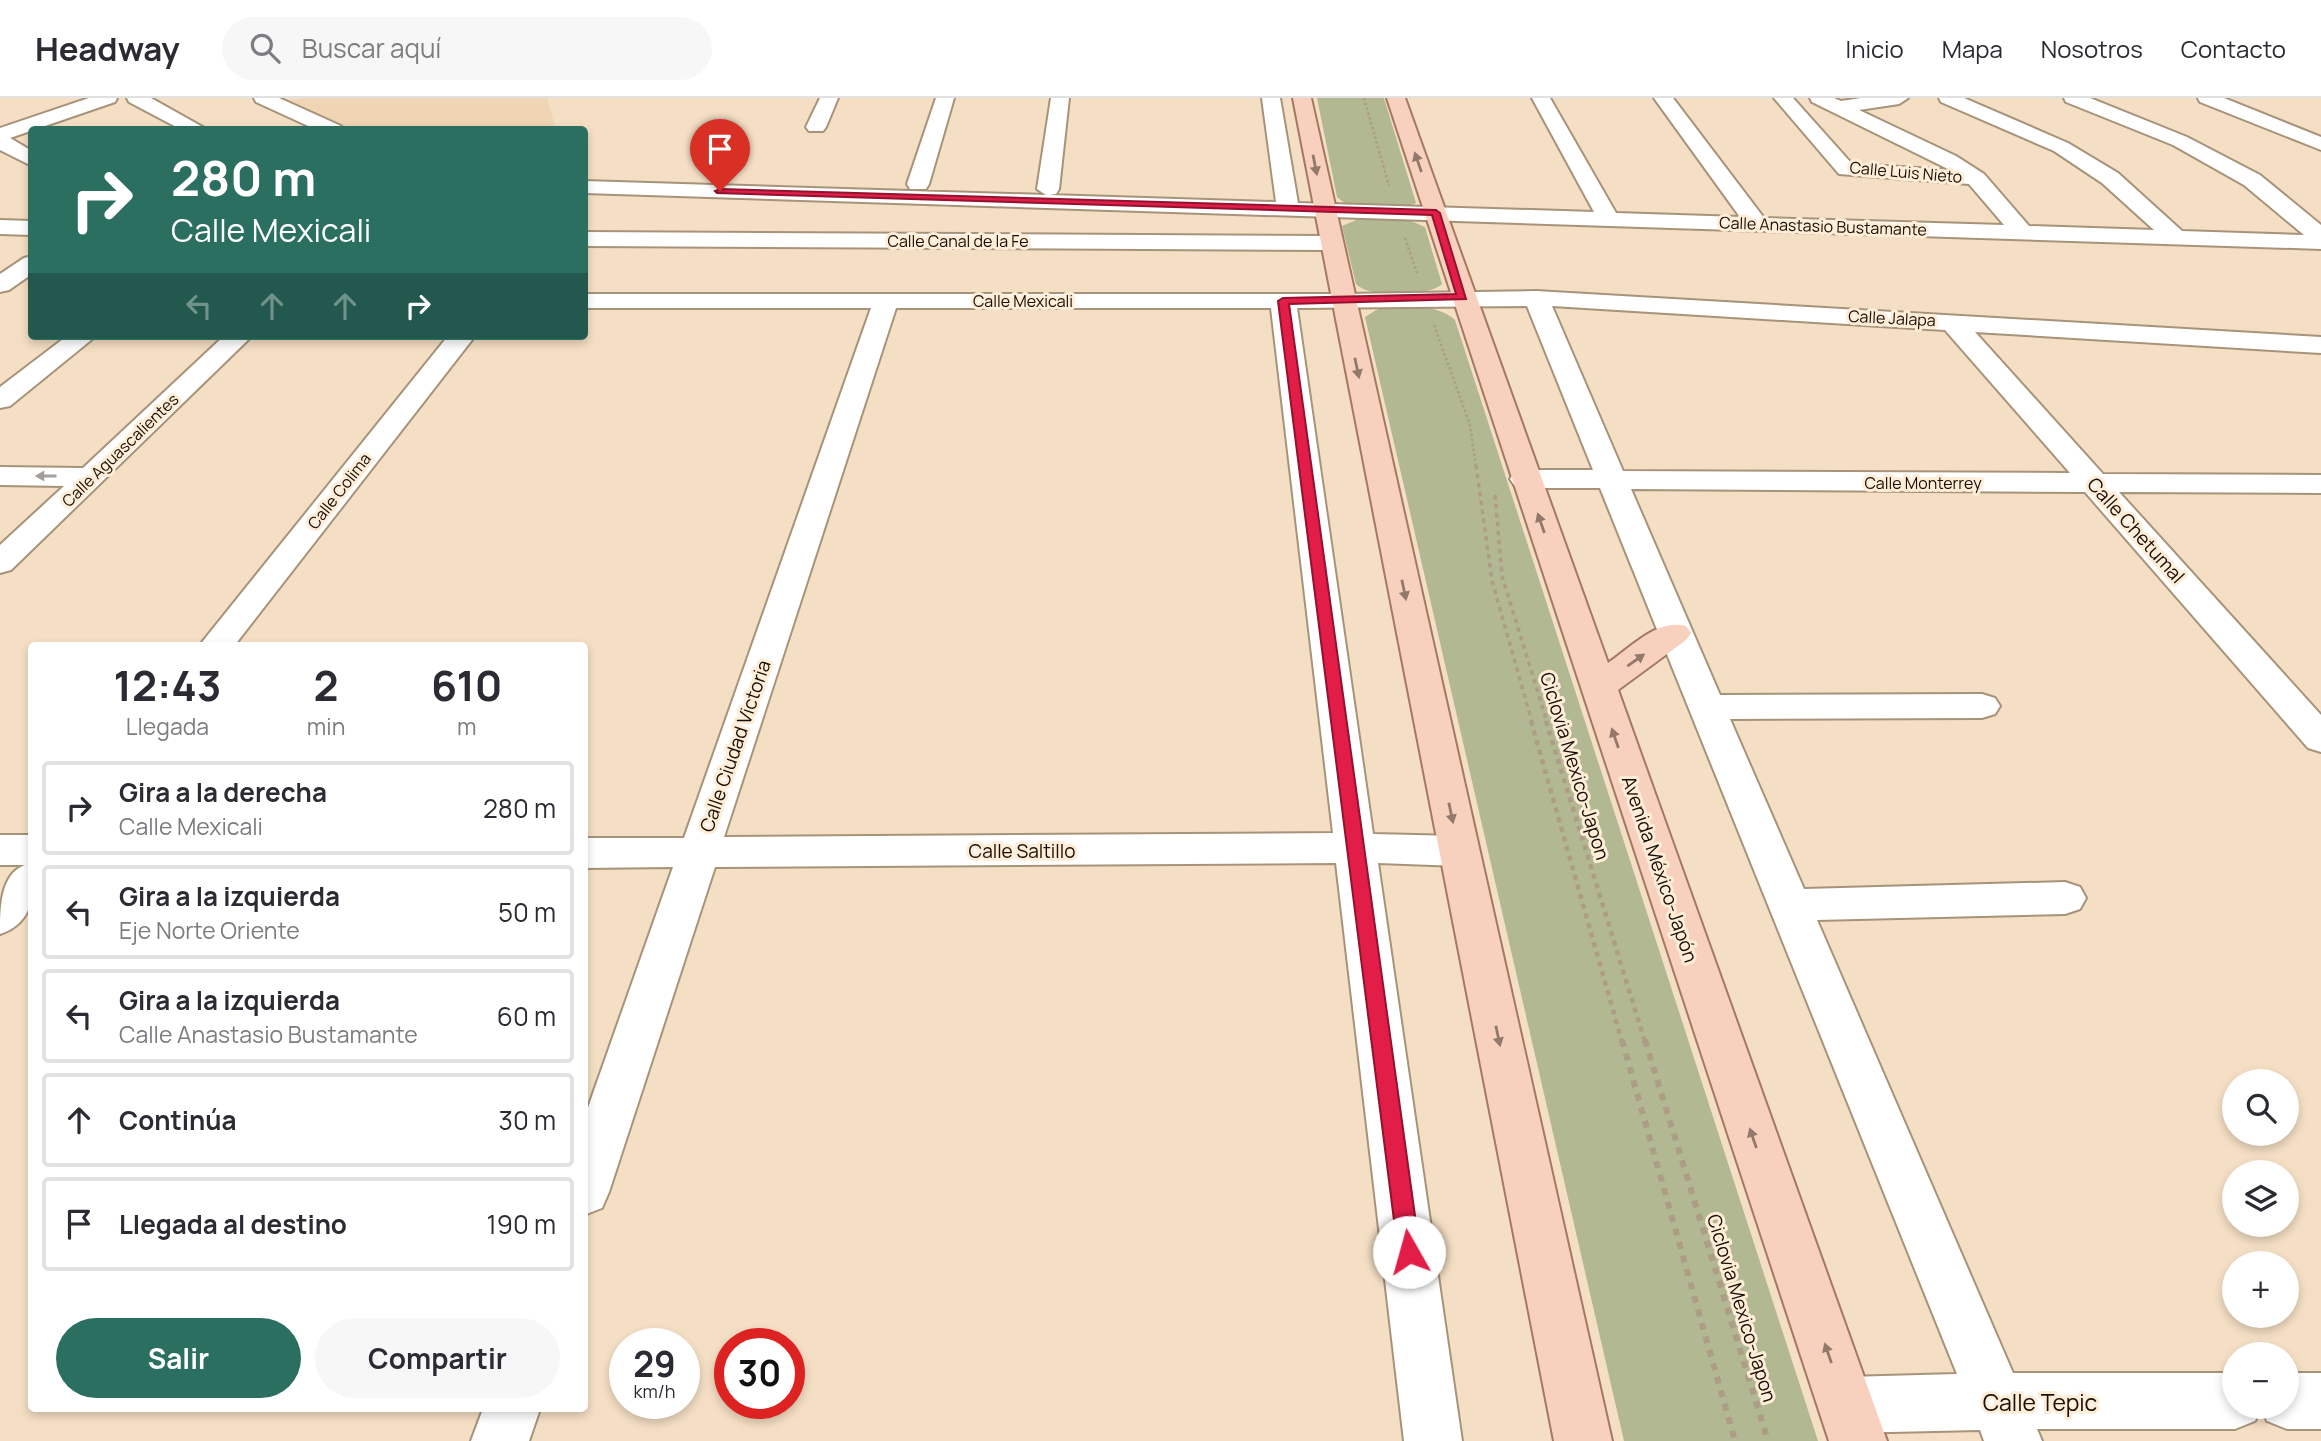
<!DOCTYPE html>
<html lang="es">
<head>
<meta charset="utf-8">
<style>
	body { margin:0; font-family:Manrope,sans-serif; background:#f7f7f7; color:#2b2b33; height:100vh; display:flex; flex-direction:column; font-size:26px; white-space:nowrap }
	* { box-sizing:border-box; margin:0 }
	p { font-size:23px; color:#7c7c81 }
	.icon { flex:none; width:38px; height:38px; fill:none; stroke:currentColor; stroke-width:2; stroke-linecap:round; stroke-linejoin:round }
	.map { position:relative; flex:1; overflow:hidden }
	.drawer { position:absolute; left:28px; top:544px; width:560px; height:770px; display:flex; flex-direction:column; background:#fff; border-radius:7px; box-shadow:0 4px 10px #0003 }
	.drawer>* { flex:none }
	.top-card { position:absolute; left:28px; top:28px; width:560px; height:214px; border-radius:7px; box-shadow:0 4px 10px #0003; background:#2b6f61; color:#fff; overflow:hidden }
	.buttons { position:absolute; left:2222px; top:971px; display:grid; gap:14px }
	.buttons a { display:grid; place-items:center; width:77px; height:77px; border-radius:50%; background:#fff; box-shadow:0 4px 10px #0003; font-size:35px }
	.speed { position:absolute; left:609px; top:1230px; display:flex; gap:14px; font-size:35px; font-weight:700; text-align:center }
	.speed>* { display:grid; place-content:center; width:91px; height:91px; border-radius:50%; background:#fff; box-shadow:0 4px 10px #0003; line-height:1 }
	.speed small { font-size:18px; font-weight:400 }
	.speed .limit { border:10px solid #d22; background:#fff; color:#111 }
	.pin { position:absolute; display:grid; place-items:center; width:60px; height:60px; color:#fff; margin:-72px -30px; border-radius:50% 50% 50% 0; rotate:-45deg; box-shadow:0 0 7px #0007 }
	.pin .icon { rotate:45deg }
	.me { position:absolute; width:77px; margin:-38px; rotate:353deg; stroke-linejoin:round; filter:drop-shadow(0 0 5px #0008) }
	.turn { display:flex; align-items:center; gap:24px; height:147px; padding:0 28px; font-size:32px }
	.turn .icon { width:91px; height:91px; stroke-width:2.5 }
	.turn b { display:block; font-size:49px; line-height:60px }
	.lanes { display:flex; align-items:center; height:66px; padding:0 28px; background:#0003; justify-content:center; gap:35px; direction:ltr }
	.lanes .off { opacity:.35 }
	.eta { display:flex; justify-content:space-evenly; align-items:center; height:119px; text-align:center }
	.eta b { font-size:42px; font-weight:700; line-height:49px }
	.button { display:flex; gap:14px; margin-top:auto; padding:14px 28px }
	.button a { flex:1; height:80px; border-radius:42px; background:#2b6f61; color:#fff; font-size:28px; font-weight:700; line-height:80px; text-align:center }
	.button a+a { background:#f7f7f7; color:#2b2b33 }
	ul { padding:0; list-style:none }
	li { display:flex; align-items:center; gap:21px; height:94px; margin:0 14px 10px; padding:0 14px; border:4px solid #e1e1e2; border-radius:7px }
	li div { flex:1 }
	li b { display:block; font-size:26px }
	li em { font-style:normal }
	header { display:flex; align-items:center; gap:42px; box-sizing:border-box; height:98px; padding:0 35px; background:#fff; border-bottom:2px solid #e1e1e2 }
	header strong { font-size:33px }
	nav { display:flex; gap:38px; margin-inline-start:auto; font-size:24px }
	.search { width:490px; height:63px; background:#f7f7f7; display:flex; align-items:center; gap:18px; box-sizing:border-box; padding:0 24px; border-radius:38px; color:#7c7c81; font-size:26px }
	.map>svg:first-child { display:block }
	.built { fill:#f0d5b4 }
	.green { fill:#b2b891 }
	.lines { fill:none; stroke-linecap:round; stroke-linejoin:round }
	.minor-casing { stroke:#a79379; stroke-width:4 }
	.major-casing { stroke:#a57861; stroke-width:4 }
	.path-far3 { stroke:#ad9c86; stroke-width:2.5; stroke-dasharray:2.5 2.5; stroke-linecap:butt }
	.path-far2 { stroke:#ad9c86; stroke-width:3.5; stroke-dasharray:4.5 4.5; stroke-linecap:butt }
	.path-far1 { stroke:#ad9c86; stroke-width:4.5; stroke-dasharray:5 5; stroke-linecap:butt }
	.path { stroke:#ad9c86; stroke-width:6; stroke-dasharray:7 7; stroke-linecap:butt }
	.minor { fill:#fff; fill-rule:evenodd }
	.major { fill:#f7d0be; fill-rule:evenodd }
	.oneway { fill:#92796b }
	.oneway2 { fill:#a29f9b }
	.route { fill:#e11d48; stroke:#92132f; stroke-width:2 }
	.labels { text-anchor:middle; dominant-baseline:central; stroke-width:6; stroke-linejoin:round; paint-order:stroke }
	.far-street-label { font-size:16px; fill:#160f06; stroke:#ffedd7 }
	.street-label { font-size:19px; fill:#160f06; stroke:#ffedd7 }
	.near-street-label { font-size:23px; fill:#160f06; stroke:#ffedd7 }
</style>
</head>
<body>
<header>
<strong>Headway</strong>
<div class="search"><svg class="icon" aria-label="search" viewBox="0 0 24 24"><circle cx="10" cy="10" r="6"/><path d="M15 15l6 6"/></svg>Buscar aquí</div>
<nav><a>Inicio</a><a>Mapa</a><a>Nosotros</a><a>Contacto</a></nav>
</header>
<div class="map">
<svg width="2321" height="1343" viewBox="0 0 2321 1343">
	<rect width="100%" height="100%" fill="#f5dfc4"/>
	<path class="built" d="M308,0h239l9,31h-212l-61,-28z"/>
	<path class="green" d="M1317,0h67l32,105 -11,5 -58,-3 -10,-8z
		M1361,120l50,3 14,6 17,57c-14,13 -72,15 -86,0l-14,-58z
		M1378,211c25,-1 58,-7 77,11l363,1121h-194l-259,-1124z"/>
	<g class="lines">
		<defs>
			<path id="minor" d="M89,0h28l-2,4 -105,36 22,13v15l-32,-16v-22z
				M127,0h24l57,32h-26l-53,-28z
				M254,0h25l62,28 3,4h-27l-61,-28z
				M820,0h18l-12,29 -3,4h-14l-3,-4z
				M936,0h18l-25,86 -3,5h-16l-3,-5z
				M1051,0h18l-10,91 -3,5 -7,1 227,7 -14,-104h18l18,105 296,9 -62,-114h18l66,115 124,4 -86,-119h19l91,120 240,7 -35,-41 -130,-10 -65,-76h19l59,66 98,6 -138,-68 -2,-4h24l7,3 20,-3h47l-9,6 -40,6 97,46 28,18 45,52 125,4 -52,-47 -48,-32 -113,-49 -2,-4h25l104,45 50,30 64,58 122,4 -60,-50 -71,-40 -107,-43 -2,-4h26l97,39 73,38 61,50v24l-1737,-56v-12l462,14 -9,-6z
				M2198,0h26l97,39v13l-121,-48z
				M0,122l32,1v14l-32,-1z
				M584,134l747,4 8,2 4,5 -4,5 -8,2 -747,-4z
				M32,158v18l-23,16 -9,2v-18l24,-16z
				M1536,193l785,46v16l-346,-21 128,142 218,1v18l-202,-1 202,223v37l-13,-4 -223,-256 -454,-3 89,206 262,-1 13,4 5,8 -5,8 -13,4 -252,1 74,170 261,-7 15,5 6,11 -6,11 -15,5 -248,6 196,453h222v34h26l-6,14 -20,8h-198l5,12h-58l-4,-11 -134,3 -20,-8 -8,-20 8,-20 20,-8 111,-3 -357,-886h-75l-11,-3 -4,-6 4,-6 11,-3h68l-66,-164 -230,2 76,526 86,2 14,5 6,10 -6,10 -14,5 -81,-3 84,578h-58l-68,-578 -621,4 -106,325 -7,16 -18,7v-96l89,-252 -89,1v-30h100l187,-530h-287v-14h759zM1552,208l393,24 125,143 -447,-2zM896,210h375l62,525 -609,4z
				M67,238h29l-86,70 -10,2v-21z
				M224,238h28l-241,234 -11,3v-28l64,-59 -64,-1v-18l83,1z
				M448,238h27l-241,310h-35z
				M0,737h32c0,38 12,85 -32,99 0,-25 0,-60 25,-69h-25z
				M2287,1275h34v56h-34l-20,-8 -6,-14h26z
				M483,1311h57l-11,32h-58z"/>
			<path id="major" d="M1293,0h18l301,1343h-58z
				M1387,0h18l203,565c23,-16 50,-45 78,-37l5,7 -5,7 -68,50 269,751h-58z"/>
		</defs>
		<use href="#minor" class="minor-casing"/>
		<use href="#major" class="major-casing"/>
		<path class="path-far3" d="M1364,0l25,88
			M1405,140l12,35
			M1434,227l36,100 6,42"/>
		<path class="path-far2" d="M1476,367l16,116 40,141
			M1495,397l7,81 45,146"/>
		<path class="path-far1" d="M1531,623l91,321
			M1546,623l99,321"/>
		<path class="path" d="M1622,942l113,401
			M1645,942l123,401"/>
		<use href="#minor" class="minor"/>
		<use href="#major" class="major"/>
	</g>
	<defs><path id="oneway-solid" d="M-6-.8H1V-3.2L6.5 0L1 3.2V.8H-6Z" transform="scale(1.75)"/></defs>
	<g class="oneway">
		<use href="#oneway-solid" transform="translate(1418 64) rotate(-109)"/>
		<use href="#oneway-solid" transform="translate(1315 67) rotate(79)"/>
		<use href="#oneway-solid" transform="translate(1357 270) rotate(78)"/>
		<use href="#oneway-solid" transform="translate(1541 425) rotate(-109)"/>
		<use href="#oneway-solid" transform="translate(1404 492) rotate(78)"/>
		<use href="#oneway-solid" transform="translate(1636 562) rotate(-35)"/>
		<use href="#oneway-solid" transform="translate(1615 640) rotate(-109)"/>
		<use href="#oneway-solid" transform="translate(1451 715) rotate(78)"/>
		<use href="#oneway-solid" transform="translate(1498 938) rotate(78)"/>
		<use href="#oneway-solid" transform="translate(1753 1040) rotate(-109)"/>
		<use href="#oneway-solid" transform="translate(1828 1255) rotate(-109)"/>
	</g>
	<use class="oneway2" href="#oneway-solid" transform="translate(46 378) rotate(-180)"/>
	<path class="route" d="M720,91l716,21 4,3 26,86 -177,5 131,948 -3,8 -8,3 -8,-3 -3,-8 -120,-951 5,-3 173,-4 -24,-79 -715,-22 -2,-2z"/>
	<g class="labels">
		<g class="far-street-label">
			<text transform="translate(1906 74) rotate(5)">Calle Luis Nieto</text>
			<text transform="translate(1823 128) rotate(2)">Calle Anastasio Bustamante</text>
			<text x="958" y="143">Calle Canal de la Fe</text>
			<text x="1023" y="203">Calle Mexicali</text>
			<text transform="translate(1892 220) rotate(3)">Calle Jalapa</text>
			<text transform="translate(120 352) rotate(-44)">Calle Aguascalientes</text>
			<text x="1923" y="385">Calle Monterrey</text>
			<text transform="translate(339 393) rotate(-52)">Calle Colima</text>
		</g>
		<g class="street-label">
			<text transform="translate(2136 432) rotate(48)">Calle Chetumal</text>
			<text transform="translate(735 648) rotate(-71)">Calle Ciudad Victoria</text>
			<text transform="translate(1575 668) rotate(73)">Ciclovia Mexico-Japon</text>
			<text x="1022" y="753">Calle Saltillo</text>
			<text transform="translate(1660 771) rotate(71)">Avenida México-Japón</text>
			<text transform="translate(1742 1210) rotate(73)">Ciclovia Mexico-Japon</text>
		</g>
		<g class="near-street-label">
			<text x="2040" y="1304">Calle Tepic</text>
		</g>
	</g>
</svg>
<div class="buttons">
<a><svg class="icon" aria-label="search" viewBox="0 0 24 24"><circle cx="10" cy="10" r="6"/><path d="M15 15l6 6"/></svg></a>
<a><svg class="icon" aria-label="layers" viewBox="0 0 24 24"><path d="M12 4l9 5-9 5-9-5zM3 14l9 5 9-5"/></svg></a>
<a>+</a>
<a>−</a>
</div>
<div class="speed"><div>29<small>km/h</small></div><div class="limit">30</div></div>
<div class="pin" style="left:720px;top:93px;background:#d93025"><svg class="icon" aria-label="arrive" viewBox="0 0 24 24"><path d="M6 21V4h12l-3 4 3 4H6"/></svg></div>
<svg class="me" style="left:1409px;top:1154px" viewBox="-20 -20 40 40"><circle r="19" fill="#fff"/><path d="M0-13L10 11 0 6-10 11z" fill="#e11d48"/></svg>
<div class="top-card">
<div class="turn"><svg class="icon" aria-label="right" viewBox="0 0 24 24"><path d="M7 20v-9h11M14 6l5 5-5 5"/></svg><div><b>280 m</b>Calle Mexicali</div></div>
<div class="lanes"><svg class="icon off" aria-label="left" viewBox="0 0 24 24"><path d="M17 20v-9H6M10 6l-5 5 5 5"/></svg><svg class="icon off" aria-label="ahead" viewBox="0 0 24 24"><path d="M12 20V5M6 11l6-6 6 6"/></svg><svg class="icon off" aria-label="ahead" viewBox="0 0 24 24"><path d="M12 20V5M6 11l6-6 6 6"/></svg><svg class="icon" aria-label="right" viewBox="0 0 24 24"><path d="M7 20v-9h11M14 6l5 5-5 5"/></svg></div>
</div>
<section class="drawer">
<div class="eta">
<div><b>12:43</b><p>Llegada</p></div>
<div><b>2</b><p>min</p></div>
<div><b>610</b><p>m</p></div>
</div>
<ul>
<li><svg class="icon" aria-label="right" viewBox="0 0 24 24"><path d="M7 20v-9h11M14 6l5 5-5 5"/></svg><div><b>Gira a la derecha</b><p>Calle Mexicali</p></div><em>280 m</em></li>
<li><svg class="icon" aria-label="left" viewBox="0 0 24 24"><path d="M17 20v-9H6M10 6l-5 5 5 5"/></svg><div><b>Gira a la izquierda</b><p>Eje Norte Oriente</p></div><em>50 m</em></li>
<li><svg class="icon" aria-label="left" viewBox="0 0 24 24"><path d="M17 20v-9H6M10 6l-5 5 5 5"/></svg><div><b>Gira a la izquierda</b><p>Calle Anastasio Bustamante</p></div><em>60 m</em></li>
<li><svg class="icon" aria-label="ahead" viewBox="0 0 24 24"><path d="M12 20V5M6 11l6-6 6 6"/></svg><div><b>Continúa</b></div><em>30 m</em></li>
<li><svg class="icon" aria-label="arrive" viewBox="0 0 24 24"><path d="M6 21V4h12l-3 4 3 4H6"/></svg><div><b>Llegada al destino</b></div><em>190 m</em></li>
</ul>
<div class="button"><a>Salir</a><a>Compartir</a></div>
</section>
</div>
</body>
</html>
